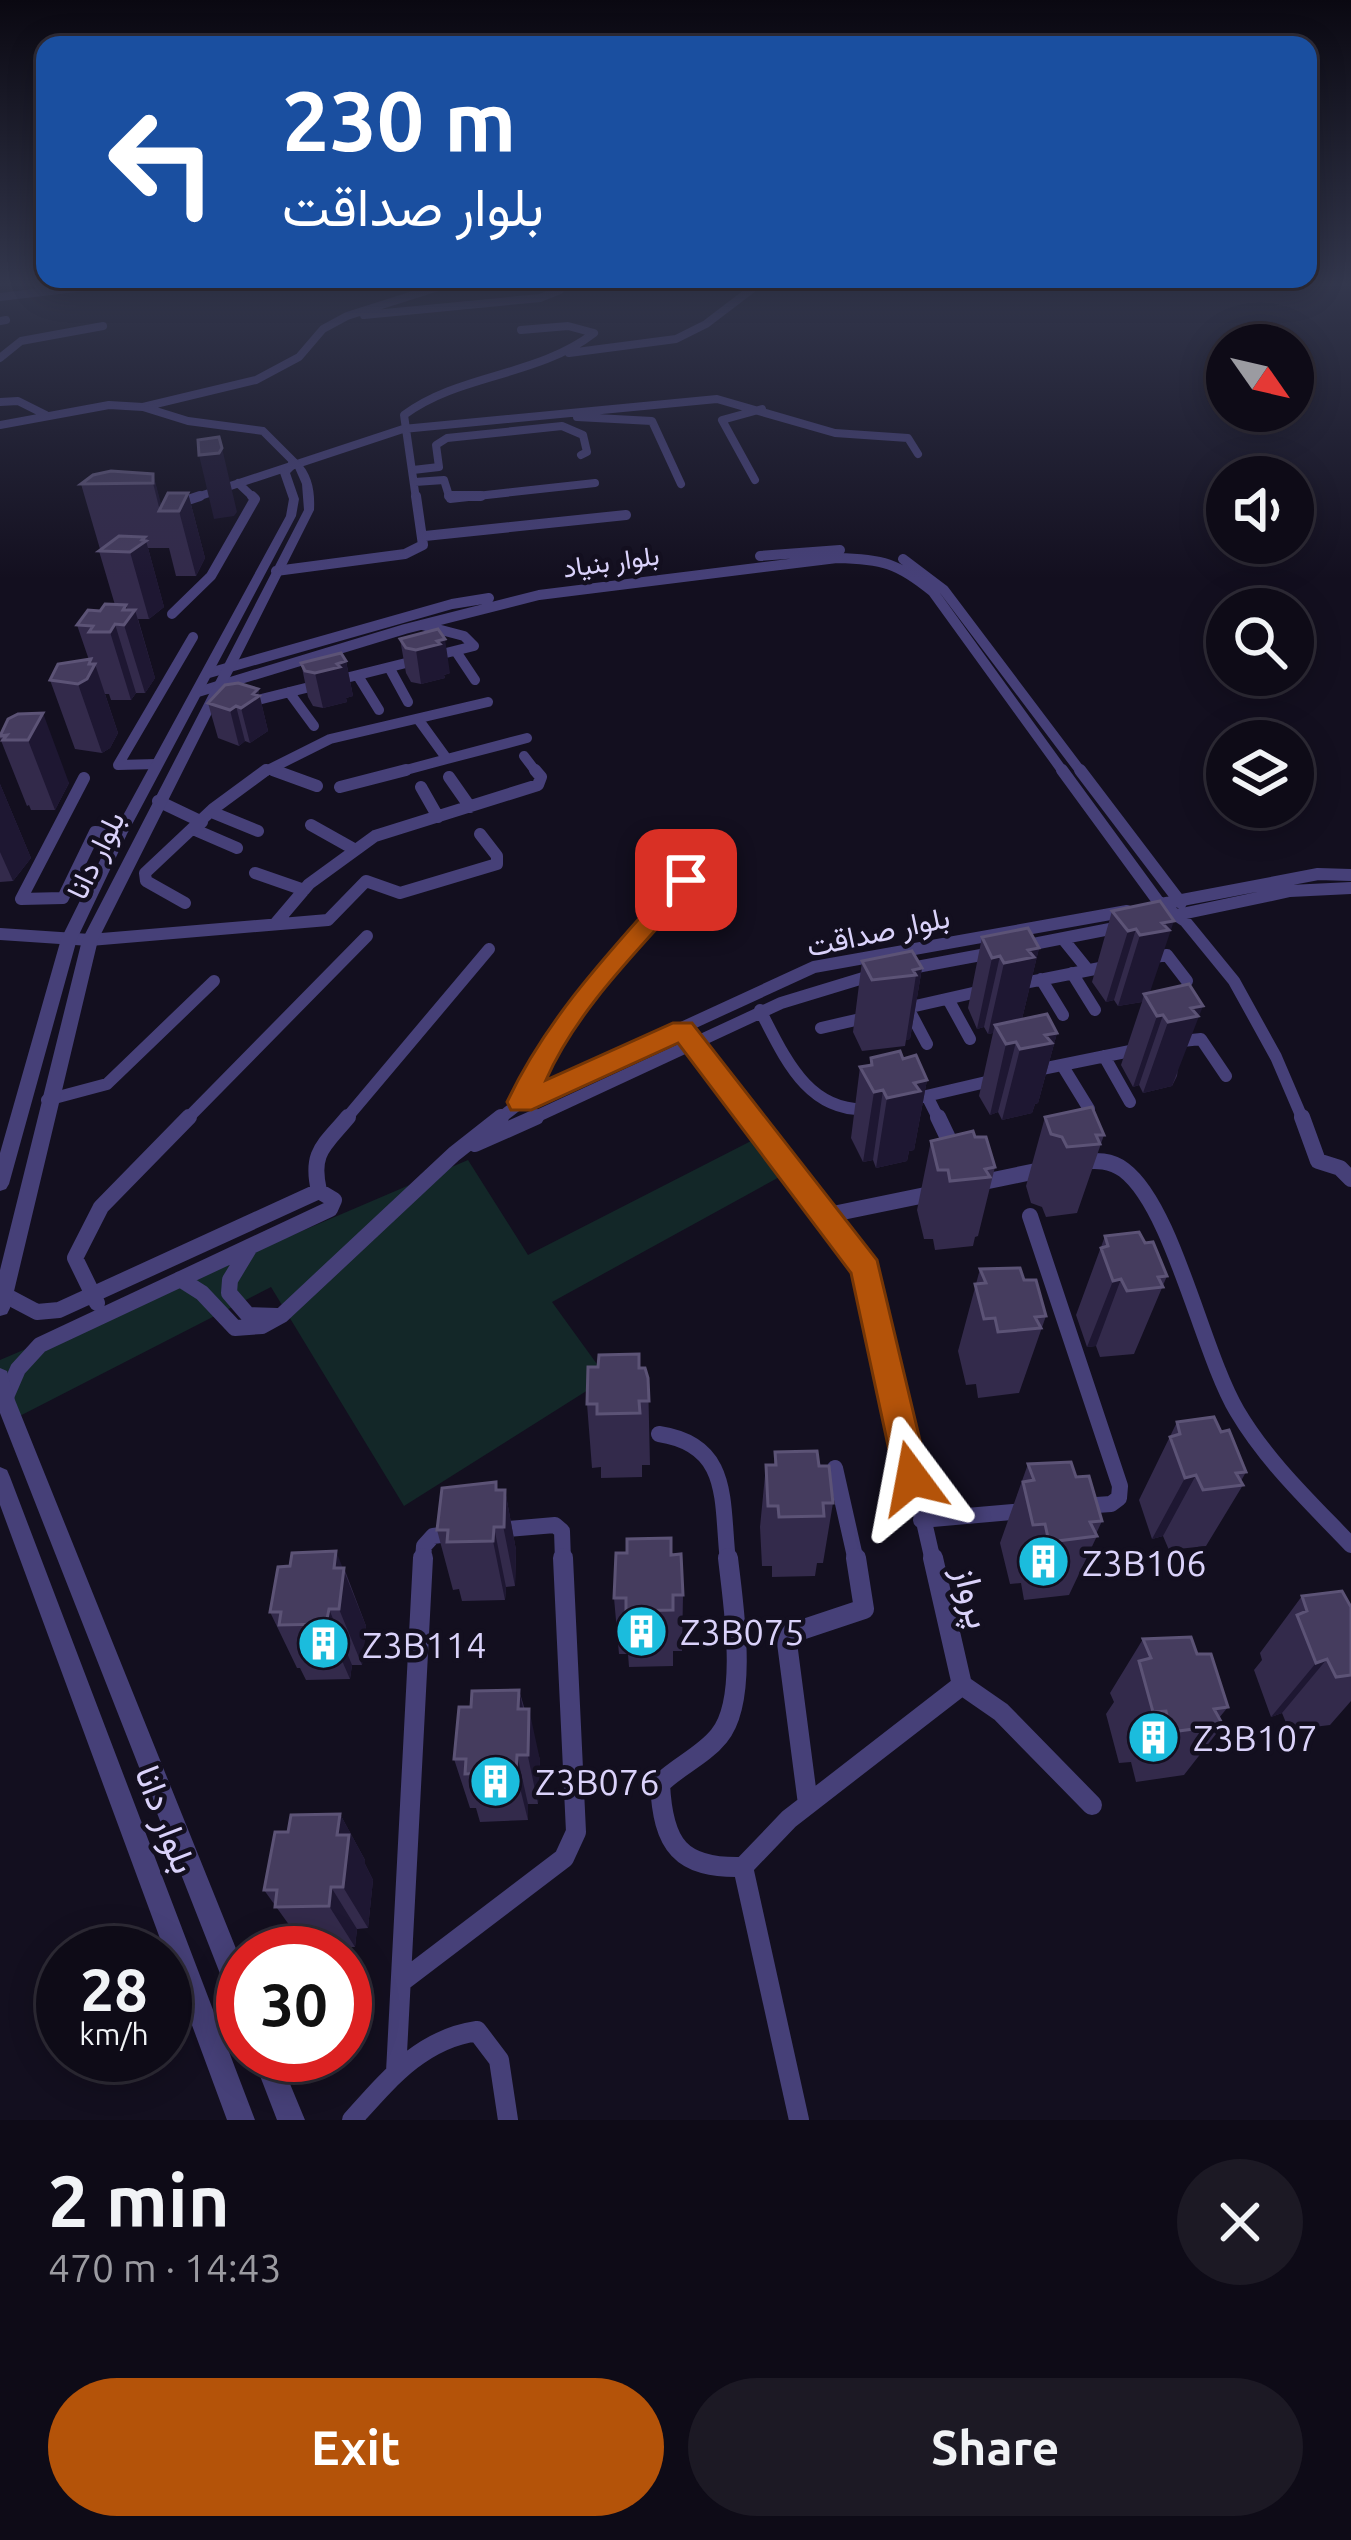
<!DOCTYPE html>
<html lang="en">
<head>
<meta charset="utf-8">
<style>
	body { margin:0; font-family:Ubuntu,Vazirmatn,sans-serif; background:#1c1924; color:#f1f3f6; height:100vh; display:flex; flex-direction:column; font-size:45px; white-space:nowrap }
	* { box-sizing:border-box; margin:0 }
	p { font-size:39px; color:#9b9ba1 }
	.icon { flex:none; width:66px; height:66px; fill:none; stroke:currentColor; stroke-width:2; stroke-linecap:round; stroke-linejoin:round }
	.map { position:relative; height:2120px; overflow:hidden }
	.details { display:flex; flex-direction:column; background:#0e0b17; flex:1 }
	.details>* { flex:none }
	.top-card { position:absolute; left:36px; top:36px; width:1281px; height:252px; border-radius:24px; box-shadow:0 6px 30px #0003,0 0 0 3px #2e2b36; background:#1a4fa0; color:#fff; overflow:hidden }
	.needle { width:78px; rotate:124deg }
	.fabs { position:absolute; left:1206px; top:324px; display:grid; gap:24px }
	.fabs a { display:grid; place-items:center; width:108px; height:108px; border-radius:50%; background:#0e0b17; box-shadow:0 6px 30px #0003,0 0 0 3px #2e2b36; font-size:60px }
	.speed { position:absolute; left:36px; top:1926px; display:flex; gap:24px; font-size:60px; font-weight:700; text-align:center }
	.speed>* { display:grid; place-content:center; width:156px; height:156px; border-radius:50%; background:#0e0b17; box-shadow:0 6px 30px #0003,0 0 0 3px #2e2b36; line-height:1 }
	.speed small { font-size:30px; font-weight:400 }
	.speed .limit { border:18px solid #d22; background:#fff; color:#111 }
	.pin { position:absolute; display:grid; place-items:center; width:102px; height:102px; color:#fff; margin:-51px; border-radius:24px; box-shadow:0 6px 18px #0006 }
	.me { position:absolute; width:132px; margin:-66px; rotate:347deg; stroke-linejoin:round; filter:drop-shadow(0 0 9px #0008) }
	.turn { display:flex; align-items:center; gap:42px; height:252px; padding:0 48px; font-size:54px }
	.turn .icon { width:156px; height:156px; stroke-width:2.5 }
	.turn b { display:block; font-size:84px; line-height:102px }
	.round { display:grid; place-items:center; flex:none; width:126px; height:126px; border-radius:63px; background:#1c1924 }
	.overview { display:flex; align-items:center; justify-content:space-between; height:204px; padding:0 48px }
	h1 { font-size:72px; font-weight:700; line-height:90px }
	.action { display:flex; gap:24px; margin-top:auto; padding:24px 48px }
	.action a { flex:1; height:138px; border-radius:72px; background:#b45309; color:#fff; font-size:48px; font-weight:700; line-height:138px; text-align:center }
	.action a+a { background:#1c1924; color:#f1f3f6 }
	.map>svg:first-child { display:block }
	.green { fill:#132728 }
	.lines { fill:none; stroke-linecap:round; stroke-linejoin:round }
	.minor-far4 { stroke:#464078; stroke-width:8 }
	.minor-far3 { stroke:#464078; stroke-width:10 }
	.minor-far2 { stroke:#464078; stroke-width:12 }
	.minor-far1 { stroke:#464078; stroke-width:16 }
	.minor { stroke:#464078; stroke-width:20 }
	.tertiary { fill:#464078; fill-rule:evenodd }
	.wall { fill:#332a4b }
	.shaded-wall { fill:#1e1732 }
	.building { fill:#453c5e; stroke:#5c5376; stroke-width:3 }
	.route { fill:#b45309; stroke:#753606; stroke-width:3 }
	.labels { text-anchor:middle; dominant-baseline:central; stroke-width:9; stroke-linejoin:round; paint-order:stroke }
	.far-street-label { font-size:27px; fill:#dad2fa; stroke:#130f1f }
	.street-label { font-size:30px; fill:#dad2fa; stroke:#130f1f }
	.near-poi-label { font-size:36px; fill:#dad2fa; stroke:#130f1f; text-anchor:start }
	.near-street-label { font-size:36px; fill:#dad2fa; stroke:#130f1f }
</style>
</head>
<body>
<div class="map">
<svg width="1351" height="2120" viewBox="0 0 1351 2120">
	<rect width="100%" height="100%" fill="#130f1f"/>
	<path class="green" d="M753,1140l30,35 -231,127 55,76 -203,128 -133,-219 -261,134 -10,-28v-33l468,-200 60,95z"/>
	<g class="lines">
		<path class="minor-far4" d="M38,286l17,-4
			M0,297l127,-15
			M364,315l176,-17 20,-8 5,-8
			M0,321l6,-1
			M569,353l107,-14 30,-15 55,-42
			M0,358l21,-17 82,-15
			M0,402l18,-1 28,14
			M143,407l113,-27 43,-23 24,-28 24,-13 107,-34
			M577,417l75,4 29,63
			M0,425l109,-20 34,2 45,14 75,10 31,31
			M413,470l26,-3 -3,-22 11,-7 115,-12 21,9 4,17 -6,3
			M755,480l-33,-60 40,-11
			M415,482l29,-2 6,19 145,-16
			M238,483l17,16
			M191,499l212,-70 314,-30 118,34 73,5 10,16
			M416,499l-12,-84c57,-42 133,-38 190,-82l-26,-7 -47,4"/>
		<path class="minor-far3" d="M449,496h32
			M173,505l27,-9
			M425,536l201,-21
			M760,556l80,-6
			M903,559l41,31 138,183
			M276,571l129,-17 18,-9 -7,-49
			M172,614l39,-38 44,-77 -3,-3
			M457,653l18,27
			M390,669l18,33
			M209,673l243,-69 37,-6
			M358,676l21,34
			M198,692l207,-63 134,-34 298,-37c45,1 61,5 96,34l131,181
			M289,692l25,34
			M254,701l220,-55 -10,-10 -42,-11
			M418,719l29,40 80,-21
			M524,756l13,17
			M157,764l-39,1 75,-128
			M271,769l10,4
			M262,773l68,-34 158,-37
			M395,773l52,-14"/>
		<path class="minor-far2" d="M273,770l44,16
			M1062,770l98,134 25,17 49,60 42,76 27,63
			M1080,770l101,133
			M449,777l21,30
			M84,778l-63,121 42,-1 32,-66 25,2
			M340,787l66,-17
			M421,787l17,30
			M158,801l44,21
			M214,813l44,18
			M311,825l41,23
			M193,829l44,19
			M255,873l49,17
			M185,903l-39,-22 -1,-8 68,-64 53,-39
			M1161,904l157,-30 33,1
			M1177,915l113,-24 61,-3
			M275,924l34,-40 66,-48 163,-51 3,-8 -6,-7
			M0,934l90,6 238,-20 38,-39 34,12 97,-29v-8l-17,-22
			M1063,939l25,31
			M1018,947l102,-20
			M1149,958l18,-3 20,26
			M906,969l91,-17
			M1072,973l23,37
			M1041,979l22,36
			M1014,985l96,-19
			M948,999l22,40
			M908,1008l19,36
			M902,1009l84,-19
			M760,1010c25,48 48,104 110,99
			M821,1028l48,-11
			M683,1030l69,90
			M1173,1042l28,-3 25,37
			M1104,1056l26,46
			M1062,1065l27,44
			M1032,1071l108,-22
			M927,1096l12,24
			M47,1100l60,-16 107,-103
			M909,1100l90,-21
			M521,1102l63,-102 130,-155
			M186,1120l181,-184
			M345,1120l144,-171
			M498,1120l23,-18 293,-135 313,-56
			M529,1120l252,-117 92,-28"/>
		<path class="minor-far1" d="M750,1117l116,152 67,292
			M938,1117l10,21
			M1302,1117l16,44 22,7 11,11
			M475,1144l61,-27
			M1080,1162c16,-2 31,-2 44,8 49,37 78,182 113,241 30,51 74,92 114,134
			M974,1184l72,-15
			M319,1191c-9,-39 5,-45 29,-74
			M828,1215l107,-22
			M1030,1216l90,270 -1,12 -8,6 -29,2
			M250,1247l-20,33 -1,13 19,22 29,1
			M180,1279l22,14 33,35 27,-2 20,-11 172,-161 47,-37
			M3,1294l34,18 22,-2 260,-119 15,9 -4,9 -290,136 -22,24 -13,30
			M97,1303l-22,-45 26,-51 88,-90
			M659,1434c73,11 62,68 69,127
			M835,1468l21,93
			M921,1520l103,-9
			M496,1530l59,-5 7,6 1,30
			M423,1561l1,-15 9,-10 23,-3"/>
		<path class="minor" d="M728,1558c5,45 21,142 -9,178 -16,20 -41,30 -59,48 3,61 20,85 83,83
			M962,1685l39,27 91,93
			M808,1804l-22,-169 78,-26 -8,-51
			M401,1982l163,-124 12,-26 -13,-274
			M396,2072l27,-514
			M352,2120c36,-40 69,-81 125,-89l22,29 9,60
			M799,2120l-56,-253 46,-48 173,-134 -29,-127"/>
		<path class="tertiary" d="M290,460h8c14,14 17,30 16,50l-216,430 -88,368 -3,6 -7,2v-46l82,-330 222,-430 -2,-26 -7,-16 -5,5 9,26 -3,17 -169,318 -50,105 -68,245 -3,5 -6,2v-38l61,-214 52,-105 173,-318 3,-17 -9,-26z
			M0,1368l7,3 8,29 228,566v46l-9,-4 -4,-9 -230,-586z
			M0,1467l7,3 3,7 245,643h-28l-227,-615z
			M252,2055h26l27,65h-28z"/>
	</g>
	<path class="wall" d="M153,474l8,32 27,-13 17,65 -9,18h-20l-7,-28h-21l16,59 -15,12h-11l17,59 -10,15h-9l-5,7h-20l-2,-6h-4l13,39 -8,15 -8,5 -27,-4 -25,-69 39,-20 -12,-35 23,-14 15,-6 -16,-54 3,-2h-2l-19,-65z
		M400,639l50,34 -6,2 1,3 -24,6 -10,-2 -5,-9z
		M346,661l7,35 -7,2 1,4 -24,6 -10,-2 -5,-9 -7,-34z
		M258,689l10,42 -18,12 -5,-2 -6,5 -21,-8 -10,-35z
		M18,714l51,69 -14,27h-24l-2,-5 -2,1 -27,-68v-4z
		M0,784l31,74 -18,23 -13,1z
		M1160,901l-10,91 39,-8 -12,92 -5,10 -29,7 -4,-8 -6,2 -12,-22 21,-63 -24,4 -4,-6 -8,2 -14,-20 20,-71z
		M982,937l57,11 -17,71 35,14 -19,70 -3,1 -3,9 -30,7 -4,-8 -8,3 -11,-19 14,-63 -5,1 -4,-7 -7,2 -9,-21z
		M862,961l60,7 -12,71 -4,1 -1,6 -43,5 -9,-19z
		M871,1058l32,1 24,21 -13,70 -5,1 -2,10 -31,7 -3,-8 -10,2 -12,-24 9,-71 10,-1z
		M1045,1117l59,18 -27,78 -31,4 -4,-10 -11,-4 -5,-17z
		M975,1137l20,30 -17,69 -3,1 -2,9 -38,4 -2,-11h-9l-7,-29 14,-69z
		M1105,1236l40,7 22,33 -33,78 -34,3 -4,-11 -9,1 -11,-32z
		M980,1269l44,11 22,36 -27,77 -41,5 -2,-14 -10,1 -8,-34z
		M639,1368l9,10 2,87h-8v12l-41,1v-11l-9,1 -5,-64z
		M1177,1422l44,10 25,40 -5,9 2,4 -37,61 -37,4 -6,-14 -11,3 -13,-39z
		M775,1452l44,14 14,37 -10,60h-6l-2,13 -43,1v-11h-10l-2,-39 6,-62h8z
		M1028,1464l48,13 26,44 -6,13 1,2 -28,59 -45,5 -3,-17 -11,1 -10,-41z
		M498,1490h7l11,60 -1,36 -9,1 -1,13 -43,1 -3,-12 -6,1 -16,-60z
		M671,1555l12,40 -1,56h-9v15l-44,1 -1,-13h-9l-5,-56z
		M290,1566l54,2 22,58 -4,39h-10l-2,14 -44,1 -6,-12h-3l-27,-56z
		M1302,1596l49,11v94l-21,24 -41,5 -7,-17 -11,4 -17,-47 8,-10 -2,-7z
		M1143,1639l85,68 -9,11 4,7 -39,50 -48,7 -5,-20 -12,1 -13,-49 8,-12 -4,-9z
		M519,1690l21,70 -2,44h-10v16l-48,2 -4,-14h-6l-16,-49 17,-52z
		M340,1814l25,46v4l8,16 -5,48 -11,1 -2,18h-50l-41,-57 24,-58z"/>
	<path class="shaded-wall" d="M222,448l15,64 -3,4 -20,3 -15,-64z
		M153,474l10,37h-3l-7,-28z
		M188,493l17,65 -9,18 -17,-65z
		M145,537l19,70 -15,12 -19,-67z
		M126,605l4,12 5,-7 20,68 -10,15 -21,-68 -1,-15z
		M115,624l21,69 -5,7 -21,-68z
		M445,639l5,34 -6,2 1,3 -24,6 -5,-34z
		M91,659l3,8 1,-3 23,69 -8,15 -8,5 -24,-69z
		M346,661l7,35 -7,2 1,4 -24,6 -8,-35z
		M258,689l10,42 -18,12 -9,-35z
		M236,706l9,35 -6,5 -9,-36z
		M43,713l26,70 -14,27 -27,-70z
		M0,784l31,74 -18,23 -13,-29z
		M1174,921l-24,71 -6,2 -2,8 -24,4 22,-71 22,-12z
		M1136,929l-22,71 -8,2 22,-71z
		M1039,948l-17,71 -27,6 -2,8 -5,1 16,-71 24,-13z
		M1000,956l-16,71 -7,2 15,-71z
		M922,968l-12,71 -4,1 10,-65 -3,-5z
		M1203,1006l-31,80 -29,7 25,-71 23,-14z
		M1163,1015l-24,70 -6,2 24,-71z
		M1057,1033l-19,70 -3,1 -3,9 -30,7 18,-71 25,-14z
		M1016,1042l-18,70 -8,3 16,-71z
		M927,1080l-13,70 -5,1 -2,10 -31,7 11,-70 27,-15z
		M883,1090l-10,70 -10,2 11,-70z
		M1121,1279l-25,67 -9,1 26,-66z
		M1196,1475l-33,61 -11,3 33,-61z
		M496,1482l8,40 1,-32 11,60 -1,36 -19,-96z
		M494,1527l12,60 -1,13 -12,-59z
		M336,1551l30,75 -4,39 -23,-56 -5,-41z
		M329,1609l23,56 -2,14 -24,-55z
		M1327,1659l-45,54 -11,4 45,-54z
		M519,1690l10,44v-25l11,51 -2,44 -20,-95z
		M517,1755l11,49v16l-12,-48z
		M340,1814l25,46v4l8,16 -5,48 -25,-41 -6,-52z
		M331,1887l26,42 -2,18 -26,-41z"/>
	<path class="building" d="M219,437l3,11 -3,5 -20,2 -1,-15z
		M111,471l42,3v9l-72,1 12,-9z
		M168,493h20l-9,18h-20z
		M119,536l26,1 -3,3 4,1 -16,11 -31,-1z
		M105,604l21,1 -3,5h12l-11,15 -9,-1 -5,8h-21l4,-6 -16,-1 11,-15 12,1z
		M438,629l7,10 -8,2 3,3 -24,6 -10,-2 -6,-9z
		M341,653l5,8 -9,3 3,3 -25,6 -10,-2 -4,-8z
		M91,659l-2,5h6l-8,15 -9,5 -28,-4 8,-16z
		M238,683l20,6 -5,5 6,2 -18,12 -5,-2 -6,4 -22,-7 17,-18z
		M43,713l-15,27h-25l4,-5 -7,1 8,-17 10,-5z
		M1160,901l14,20 -12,2 7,7 -29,5 -4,-6 -8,2 -16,-20z
		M1028,928l11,20 -11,2 6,7 -30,6 -4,-7 -8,2 -10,-21z
		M912,951l10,17 -9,2 3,5 -44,5 -10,-19z
		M1189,984l14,22 -12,2 7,8 -30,6 -5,-7 -6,1 -13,-22z
		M1047,1014l10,19 -12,2 7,8 -32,6 -4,-7 -10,2 -11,-19z
		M900,1051l3,8 13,-4 11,25 -13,3 6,8 -33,7 -4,-8 -9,2 -14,-25 12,-2 -1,-7z
		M1092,1107l12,28h-8l4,9 -33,3 -5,-10 -11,-3 -6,-17z
		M973,1131l2,6h11l9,30 -10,2 5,8 -40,4 -2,-11h-10l-7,-29z
		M1139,1232l6,11 8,-1 14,34 -9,1 5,10 -36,4 -6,-12 -8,2 -12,-33 7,-2 -3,-10z
		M1020,1268l4,12h12l10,36 -11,1 6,11 -43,4 -3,-14 -11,1 -9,-35 11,-1 -6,-14z
		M639,1354v14h6l3,10 1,23h-10l1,12 -43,1v-10h-10l1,-37h10l1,-12z
		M1214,1417l7,15 8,-2 17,42 -10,1 7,12 -40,5 -7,-15 -11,3 -15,-41 10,-3 -3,-12z
		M817,1451l2,15h10l4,37h-10l1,13 -45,1 -1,-11h-10l-2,-41h10l-1,-13z
		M1071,1462l5,15 13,-1 13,45 -12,1 7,14 -48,6 -4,-18 -12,1 -10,-43 11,-2 -6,-16z
		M496,1482v8h9l-1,37h-10l-1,14 -46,1 1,-12h-11l5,-42z
		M671,1538v17l10,-1 2,41h-10v15l-47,1v-13h-12l2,-45h11v-14z
		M336,1551l-2,17h10l-5,41h-10l-3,15 -47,1 2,-13h-11l8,-45 12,-1 2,-13z
		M1342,1591l9,16v68l-15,2 -9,-18 -11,4 -19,-48 10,-4 -5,-15z
		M1191,1637l6,17h14l17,53 -14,2 9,16 -52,7 -5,-21 -13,1 -14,-51 12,-3 -8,-19z
		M519,1690l-1,19h11l-1,46h-11l-1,17 -51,2 1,-15h-12l5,-52h12l1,-16z
		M340,1814l-3,21h12l-6,52h-12l-2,19 -54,1 2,-17h-13l11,-58h13l3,-17z"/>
	<linearGradient id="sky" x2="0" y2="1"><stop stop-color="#0a0811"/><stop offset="0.49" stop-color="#33374d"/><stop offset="1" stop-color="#33374d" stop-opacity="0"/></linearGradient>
	<rect width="1351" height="579" fill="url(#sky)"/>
	<path class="route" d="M686,872l9,3v11c-52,60 -117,121 -149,194l127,-57h19l185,237 52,218 -5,12 -12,4 -12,-4 -5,-12 -44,-205 -173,-230 -147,67h-20l-4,-8c41,-87 107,-155 171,-227z"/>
	<defs>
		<symbol id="building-disc" viewBox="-11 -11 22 22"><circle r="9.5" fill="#1bbcdd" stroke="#130f1f"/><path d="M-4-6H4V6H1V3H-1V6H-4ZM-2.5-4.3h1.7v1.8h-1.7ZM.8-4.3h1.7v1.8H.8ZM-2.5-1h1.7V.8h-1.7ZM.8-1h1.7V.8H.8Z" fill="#fff"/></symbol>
	</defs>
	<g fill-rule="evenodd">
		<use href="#building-disc" x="1014" y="1532" width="59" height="59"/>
		<use href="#building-disc" x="612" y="1602" width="59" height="59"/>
		<use href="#building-disc" x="294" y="1614" width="59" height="59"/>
		<use href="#building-disc" x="1124" y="1708" width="59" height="59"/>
		<use href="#building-disc" x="466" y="1752" width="59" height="59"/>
	</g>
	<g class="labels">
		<g class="far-street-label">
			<text transform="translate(611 561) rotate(-8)">بلوار بنیاد</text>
		</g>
		<g class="street-label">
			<text transform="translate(95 855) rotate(-64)">بلوار دانا</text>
			<text transform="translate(878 931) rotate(-12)">بلوار صداقت</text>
		</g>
		<g class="near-poi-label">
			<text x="1082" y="1562">Z3B106</text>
			<text x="680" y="1631">Z3B075</text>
			<text x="362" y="1644">Z3B114</text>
			<text x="1193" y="1737">Z3B107</text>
			<text x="535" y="1781">Z3B076</text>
		</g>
		<g class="near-street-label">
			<text transform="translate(974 1597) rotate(76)">پرواز</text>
			<text transform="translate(167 1819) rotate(69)">بلوار دانا</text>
		</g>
	</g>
</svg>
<div class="fabs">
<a><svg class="needle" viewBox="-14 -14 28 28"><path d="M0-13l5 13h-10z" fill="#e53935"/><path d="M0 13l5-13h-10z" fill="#9b9ba1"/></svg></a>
<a><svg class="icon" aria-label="sound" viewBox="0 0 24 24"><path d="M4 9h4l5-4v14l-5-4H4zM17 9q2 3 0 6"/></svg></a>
<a><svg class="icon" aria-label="search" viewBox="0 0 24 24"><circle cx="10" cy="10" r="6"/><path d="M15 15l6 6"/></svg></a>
<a><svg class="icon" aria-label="layers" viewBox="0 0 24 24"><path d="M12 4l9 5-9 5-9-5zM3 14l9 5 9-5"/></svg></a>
</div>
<div class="speed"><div>28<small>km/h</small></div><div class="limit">30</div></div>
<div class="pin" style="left:686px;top:880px;background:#d93025"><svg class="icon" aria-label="arrive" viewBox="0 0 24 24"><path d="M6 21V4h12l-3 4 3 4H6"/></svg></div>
<svg class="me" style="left:912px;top:1478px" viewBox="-20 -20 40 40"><path d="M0-17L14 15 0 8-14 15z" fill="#b45309" stroke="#fff" stroke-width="4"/></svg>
<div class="top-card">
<div class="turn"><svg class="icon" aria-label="left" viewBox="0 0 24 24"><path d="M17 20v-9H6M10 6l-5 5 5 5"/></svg><div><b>230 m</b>بلوار صداقت</div></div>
</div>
</div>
<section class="details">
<div class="overview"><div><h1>2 min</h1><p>470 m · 14:43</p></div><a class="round"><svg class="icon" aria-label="close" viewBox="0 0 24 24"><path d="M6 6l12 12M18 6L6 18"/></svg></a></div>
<div class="action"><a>Exit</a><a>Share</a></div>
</section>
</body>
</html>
